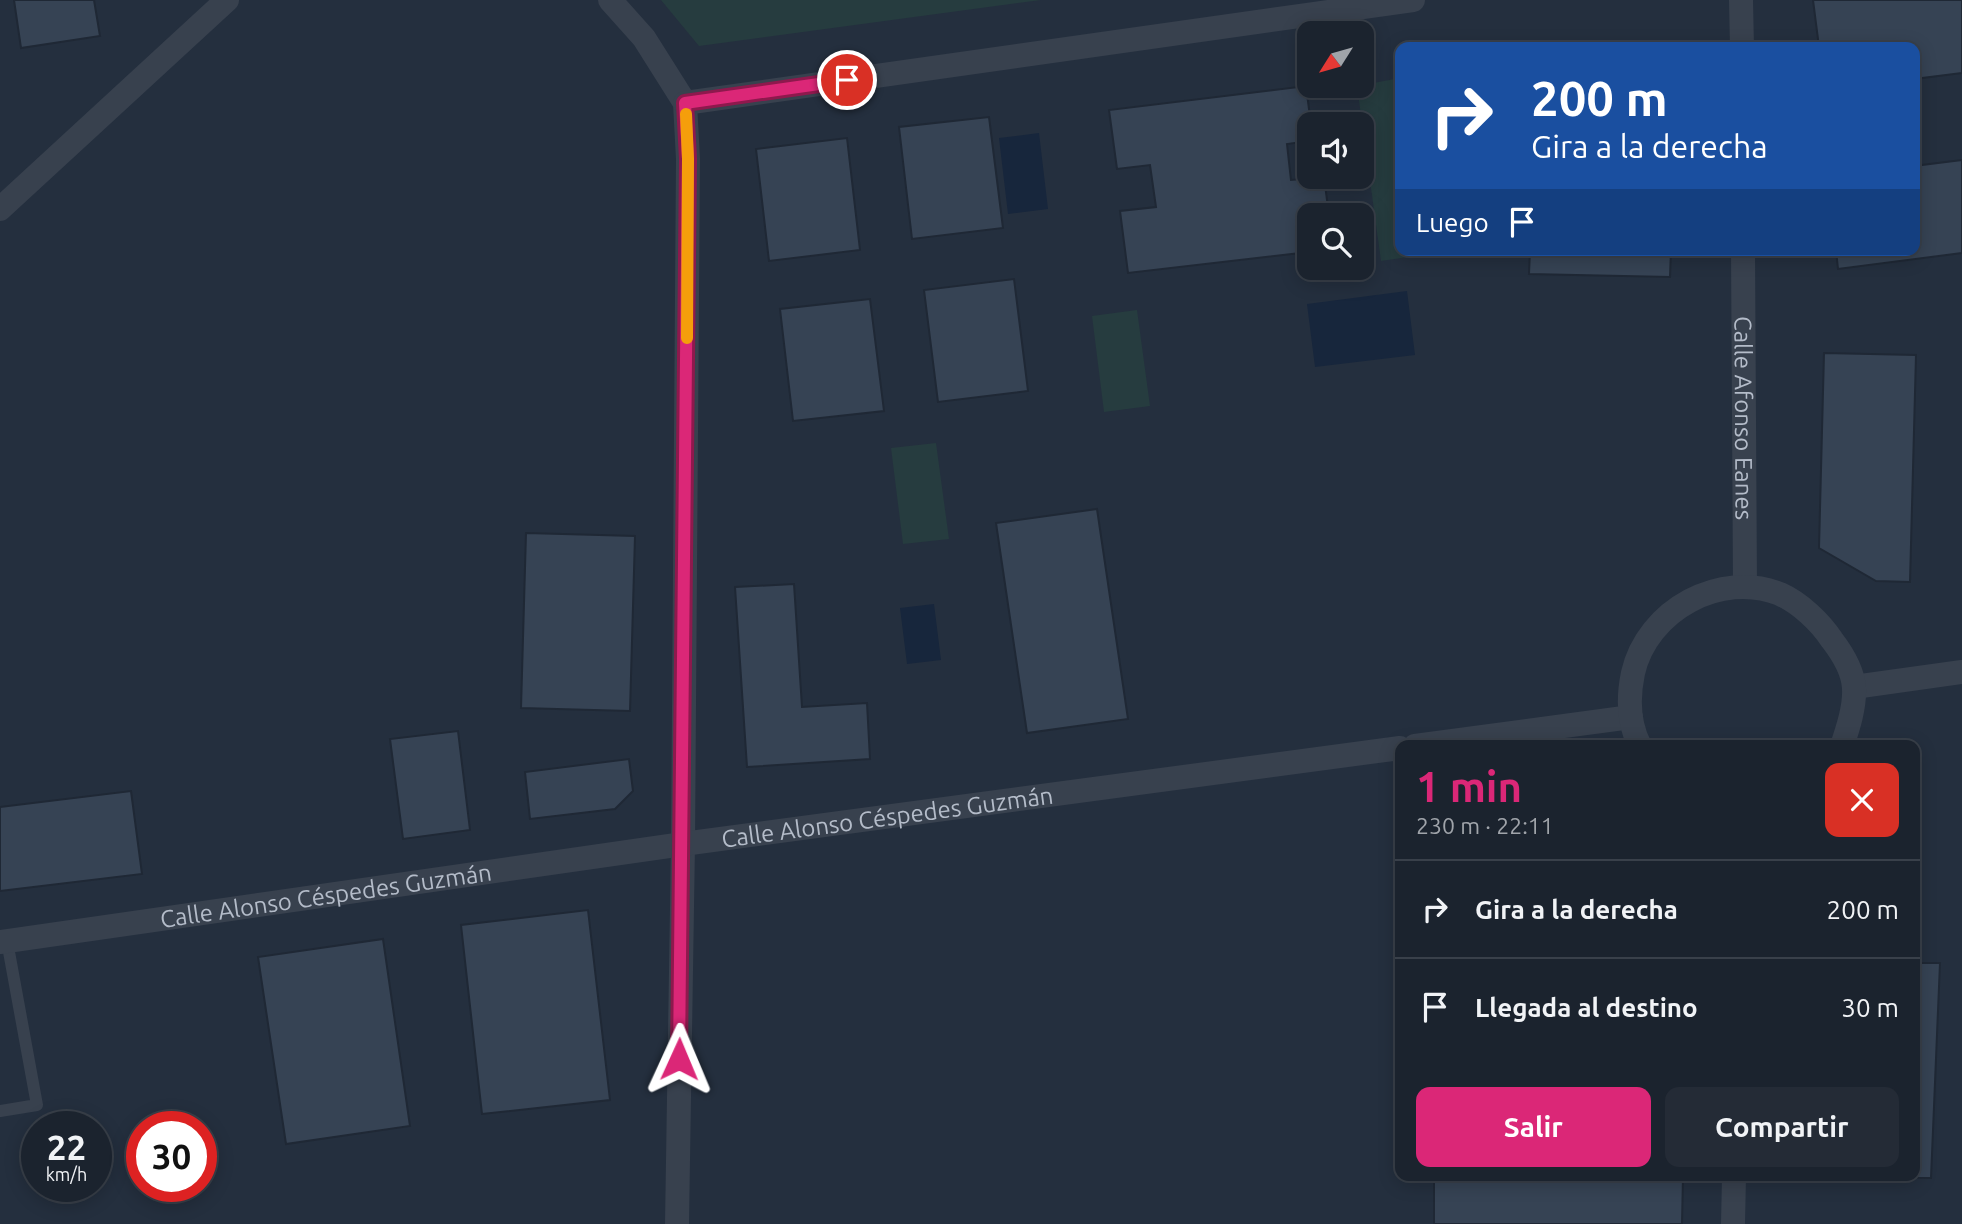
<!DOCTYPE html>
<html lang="es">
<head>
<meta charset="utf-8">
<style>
	body { margin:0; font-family:Ubuntu,sans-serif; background:#242b36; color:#f1f3f6; height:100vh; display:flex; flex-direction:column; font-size:26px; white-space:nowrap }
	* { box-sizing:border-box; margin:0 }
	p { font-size:23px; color:#a0a4aa }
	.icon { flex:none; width:38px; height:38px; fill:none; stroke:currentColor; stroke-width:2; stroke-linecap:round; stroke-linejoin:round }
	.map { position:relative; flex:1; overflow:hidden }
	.drawer { position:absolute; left:1395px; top:740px; width:525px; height:441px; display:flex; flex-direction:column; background:#1b232e; border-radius:14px; box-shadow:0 4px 18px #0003,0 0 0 2px #39404a }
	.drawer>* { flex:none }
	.banner { position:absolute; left:1395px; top:42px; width:525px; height:214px; border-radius:14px; box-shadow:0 4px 18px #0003,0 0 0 2px #39404a; background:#1a4fa0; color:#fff; overflow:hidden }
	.needle { width:46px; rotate:233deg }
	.controls { position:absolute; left:1297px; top:21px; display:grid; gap:14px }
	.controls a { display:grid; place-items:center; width:77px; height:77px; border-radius:14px; background:#1b232e; box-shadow:0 4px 18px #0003,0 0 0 2px #39404a; font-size:35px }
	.speed { position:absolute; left:21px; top:1111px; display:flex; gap:14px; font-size:35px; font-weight:700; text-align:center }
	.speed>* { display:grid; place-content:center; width:91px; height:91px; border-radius:50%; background:#1b232e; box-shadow:0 4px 18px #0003,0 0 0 2px #39404a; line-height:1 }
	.speed small { font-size:18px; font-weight:400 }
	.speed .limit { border:10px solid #d22; background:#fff; color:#111 }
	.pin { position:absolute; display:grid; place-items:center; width:60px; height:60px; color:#fff; margin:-30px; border:4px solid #fff; border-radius:50%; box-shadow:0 2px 7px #0007 }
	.me { position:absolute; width:77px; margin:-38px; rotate:1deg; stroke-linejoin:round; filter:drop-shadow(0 0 5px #0008) }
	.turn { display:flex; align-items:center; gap:24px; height:147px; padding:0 21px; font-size:32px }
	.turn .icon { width:91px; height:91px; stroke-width:2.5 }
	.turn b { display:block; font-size:49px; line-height:60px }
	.then { display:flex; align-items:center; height:66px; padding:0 21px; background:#0003; gap:14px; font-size:26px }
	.round { display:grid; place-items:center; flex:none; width:74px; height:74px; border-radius:14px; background:#242b36 }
	.overview { display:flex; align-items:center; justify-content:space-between; height:119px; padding:0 21px }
	h1 { font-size:42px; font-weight:600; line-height:52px; color:#db2777 }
	.primary-button { display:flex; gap:14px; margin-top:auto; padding:14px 21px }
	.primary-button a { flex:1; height:80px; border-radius:14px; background:#db2777; color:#fff; font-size:28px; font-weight:600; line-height:80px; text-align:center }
	.primary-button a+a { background:#242b36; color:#f1f3f6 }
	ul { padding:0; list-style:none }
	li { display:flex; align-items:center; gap:21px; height:98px; padding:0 21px; border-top:2px solid #39404a }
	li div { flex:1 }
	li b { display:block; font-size:26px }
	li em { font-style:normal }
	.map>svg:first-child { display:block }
	.green { fill:#263c3f }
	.water { fill:#17263c }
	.building { fill:#364354; stroke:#1f2835; stroke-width:2 }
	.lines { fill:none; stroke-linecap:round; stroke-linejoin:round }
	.lane { stroke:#38414e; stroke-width:12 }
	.street { stroke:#38414e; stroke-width:24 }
	.route-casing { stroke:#8e194d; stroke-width:18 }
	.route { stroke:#db2777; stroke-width:12 }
	.slow { stroke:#f59e0b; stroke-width:12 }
	.labels { text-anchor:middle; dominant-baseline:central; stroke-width:7; stroke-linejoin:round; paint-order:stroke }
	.street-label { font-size:24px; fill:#b4bcc9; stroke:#1d2633 }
</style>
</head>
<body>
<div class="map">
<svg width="1962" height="1224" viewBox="0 0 1962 1224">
	<rect width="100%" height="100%" fill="#242f3e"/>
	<path class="green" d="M661,0h380l-342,46z
		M1400,78v172h55l-74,11 -24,-175z
		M1137,310l13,96 -46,6 -12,-96z
		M936,443l13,96 -46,5 -12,-96z"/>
	<path class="water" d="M1039,133l9,76 -40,5 -9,-76z
		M1407,291l8,64 -100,12 -8,-63z
		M934,604l7,56 -34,4 -7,-56z"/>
	<path class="building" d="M14,0h80l6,36 -79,12z
		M1813,0h149v73l-48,6v-32h-95z
		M1306,86l5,38h-2v17l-22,3 4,36 33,-3 5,38h-20v37l-181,21 -8,-62 36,-4 -6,-42 -33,4 -8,-59z
		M989,117l14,111 -91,11 -13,-112z
		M847,138l13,112 -91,11 -13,-112z
		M1962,160v93l-124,16 -2,-19h78v-84z
		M1530,250h141l-1,27 -141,-3z
		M1014,279l14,112 -90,11 -14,-112z
		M870,299l14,112 -91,10 -13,-112z
		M1824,353l92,2 -6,227 -34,-1 -57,-33z
		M1097,509l31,210 -101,14 -31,-210z
		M526,533l109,3 -5,175 -109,-3z
		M794,584l8,123 65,-4 3,56 -123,8 -12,-180z
		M458,731l12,99 -67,9 -13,-100z
		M629,759l4,32 -18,18 -85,10 -5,-47z
		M131,791l11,83 -142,17v-84z
		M588,910l22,190 -128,14 -21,-189z
		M383,939l27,187 -124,18 -28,-187z
		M1914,963h26l-9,215 -110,-2h93z
		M1434,1176h249l-1,48h-248z"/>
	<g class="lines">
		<path class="lane" d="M0,1111l37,-6 -30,-164"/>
		<g class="street">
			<path d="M610,0l34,38 41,65 3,56 -5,685 -6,380"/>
			<path d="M1741,0l1,47"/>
			<path d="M685,103l728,-103"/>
			<path d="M0,209l227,-209"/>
			<path id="s1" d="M1743,250l2,336"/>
			<path d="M1854,687l108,-15"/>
			<path d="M1415,746l216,-29"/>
			<path d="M1640,746c-12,-23 -12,-49 -7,-73 14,-63 88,-103 147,-79 20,9 40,28 52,46 10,13 21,31 22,48 1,19 -6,40 -12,58"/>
			<path id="s2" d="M0,942l683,-98 717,-96"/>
			<path d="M1733,1224l1,-48"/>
		</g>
	</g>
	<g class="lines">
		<defs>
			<path id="route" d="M679,1059l9,-900 -3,-56 162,-23"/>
		</defs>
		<use href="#route" class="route-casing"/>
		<use href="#route" class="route"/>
		<path class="slow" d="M686,114l2,45 -1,179"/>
	</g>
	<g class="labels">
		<g class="street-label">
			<text stroke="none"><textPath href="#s1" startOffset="168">Calle Afonso Eanes</textPath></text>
			<text stroke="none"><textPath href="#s2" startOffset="896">Calle Alonso Céspedes Guzmán</textPath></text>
			<text stroke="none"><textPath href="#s2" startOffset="329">Calle Alonso Céspedes Guzmán</textPath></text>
		</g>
	</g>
</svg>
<div class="controls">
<a><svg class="needle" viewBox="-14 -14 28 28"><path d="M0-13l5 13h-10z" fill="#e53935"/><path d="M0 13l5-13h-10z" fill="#a0a4aa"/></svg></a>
<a><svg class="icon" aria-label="sound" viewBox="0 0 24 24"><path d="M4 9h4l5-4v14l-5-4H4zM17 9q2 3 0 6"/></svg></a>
<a><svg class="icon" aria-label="search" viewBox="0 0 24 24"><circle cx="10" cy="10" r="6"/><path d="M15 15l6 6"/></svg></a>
</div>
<div class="speed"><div>22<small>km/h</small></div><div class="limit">30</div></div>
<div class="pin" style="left:847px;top:80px;background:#d93025"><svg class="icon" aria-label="arrive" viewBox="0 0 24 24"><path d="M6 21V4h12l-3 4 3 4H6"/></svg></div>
<svg class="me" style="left:679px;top:1059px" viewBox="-20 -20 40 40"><path d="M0-17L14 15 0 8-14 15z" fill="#db2777" stroke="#fff" stroke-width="4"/></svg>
<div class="banner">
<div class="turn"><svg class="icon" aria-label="right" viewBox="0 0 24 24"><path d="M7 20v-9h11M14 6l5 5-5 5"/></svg><div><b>200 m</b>Gira a la derecha</div></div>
<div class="then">Luego<svg class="icon" aria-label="arrive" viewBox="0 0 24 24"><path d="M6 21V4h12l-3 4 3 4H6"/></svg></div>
</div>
<section class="drawer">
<div class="overview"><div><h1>1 min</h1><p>230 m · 22:11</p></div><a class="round" style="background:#d93025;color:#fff"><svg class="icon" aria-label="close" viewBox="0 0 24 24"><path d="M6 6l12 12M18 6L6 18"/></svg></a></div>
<ul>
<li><svg class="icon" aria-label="right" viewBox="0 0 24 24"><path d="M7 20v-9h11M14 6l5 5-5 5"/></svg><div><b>Gira a la derecha</b></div><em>200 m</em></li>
<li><svg class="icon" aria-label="arrive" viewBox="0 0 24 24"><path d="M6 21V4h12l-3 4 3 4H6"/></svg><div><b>Llegada al destino</b></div><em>30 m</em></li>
</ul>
<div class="primary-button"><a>Salir</a><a>Compartir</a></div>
</section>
</div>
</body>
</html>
